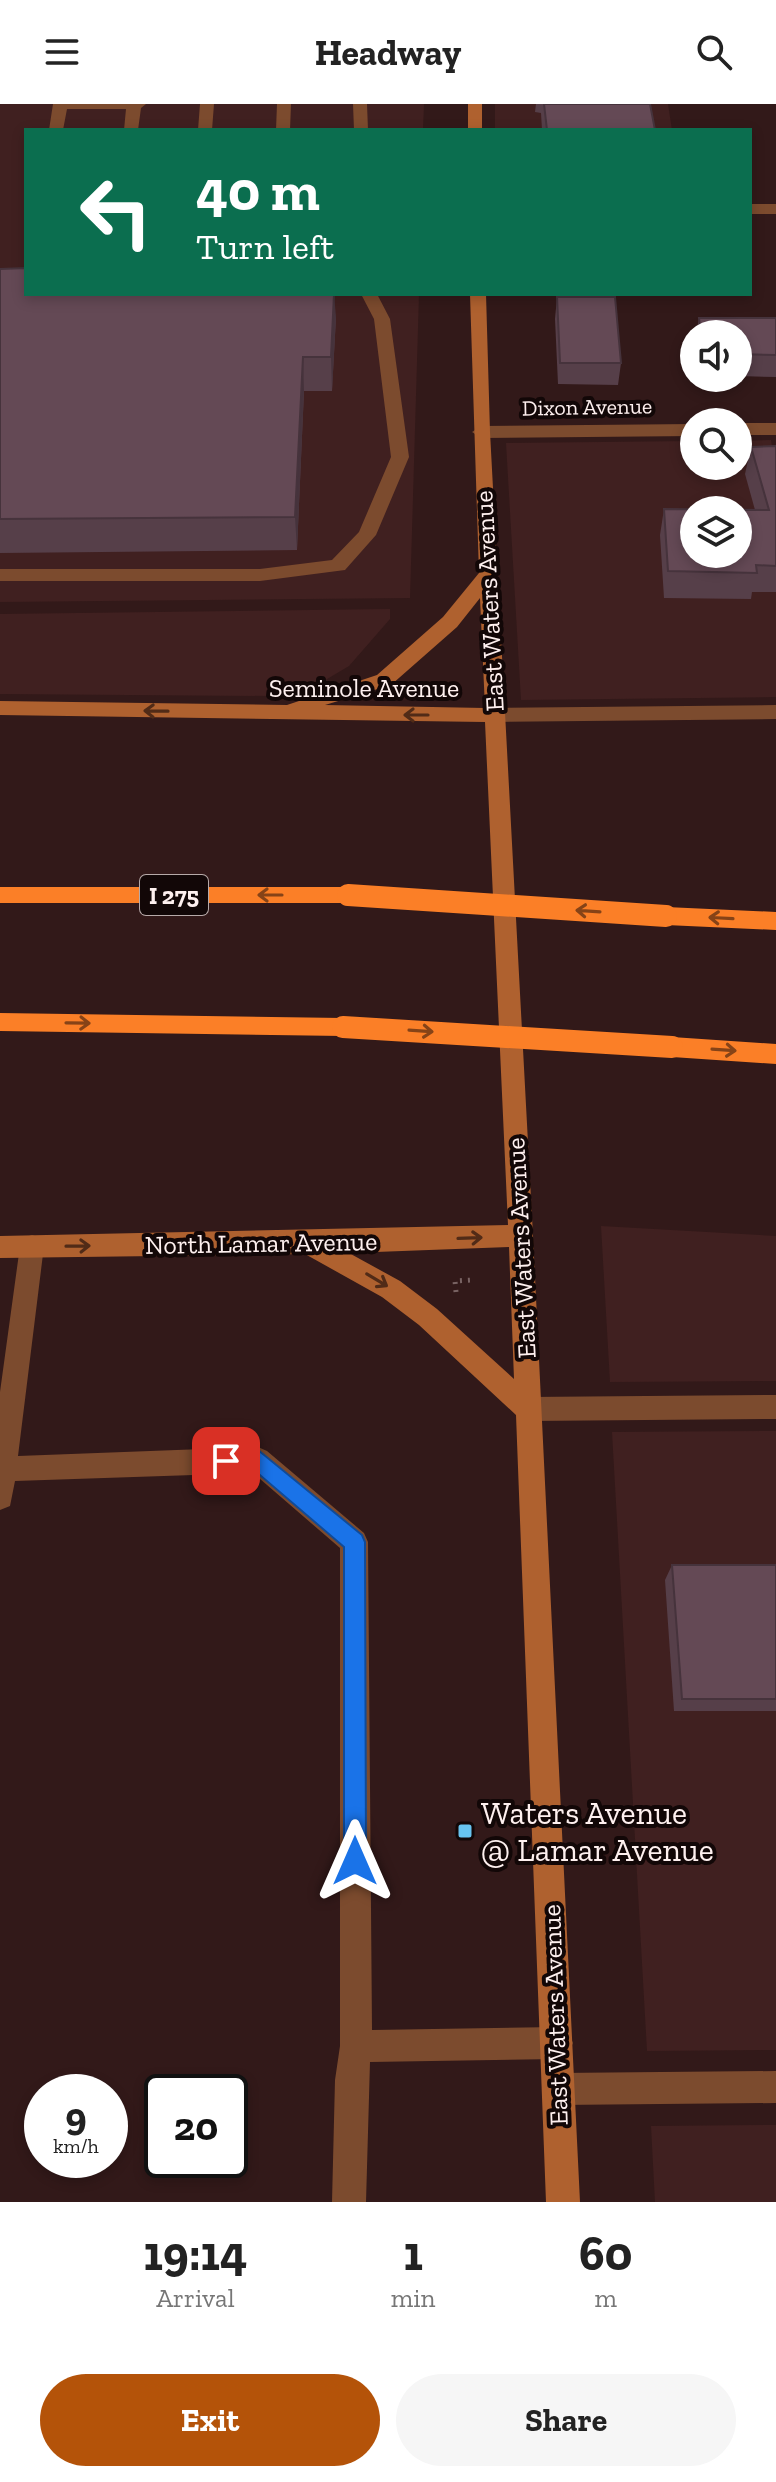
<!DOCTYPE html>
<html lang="en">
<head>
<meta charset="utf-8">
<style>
	body { margin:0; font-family:"Zilla Slab",serif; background:#f6f6f6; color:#222; height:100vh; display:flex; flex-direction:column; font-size:30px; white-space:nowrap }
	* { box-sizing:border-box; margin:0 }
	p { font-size:26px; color:#767676 }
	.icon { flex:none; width:44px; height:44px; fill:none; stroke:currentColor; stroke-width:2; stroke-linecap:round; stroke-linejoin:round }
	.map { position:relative; height:2098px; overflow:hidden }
	.side { display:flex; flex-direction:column; background:#fff; flex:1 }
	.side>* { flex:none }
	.hud { position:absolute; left:24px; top:24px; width:728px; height:168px; border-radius:0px; box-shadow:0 4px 12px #0003; background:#0b6e4f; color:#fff; overflow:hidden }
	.fabs { position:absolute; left:680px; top:216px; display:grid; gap:16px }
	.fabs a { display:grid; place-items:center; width:72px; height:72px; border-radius:50%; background:#fff; box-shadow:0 4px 12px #0003; font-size:40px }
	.speed { position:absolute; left:24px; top:1970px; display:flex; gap:16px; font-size:40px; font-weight:700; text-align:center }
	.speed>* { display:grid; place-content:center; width:104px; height:104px; border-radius:50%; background:#fff; box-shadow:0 4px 12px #0003; line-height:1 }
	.speed small { font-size:20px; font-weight:400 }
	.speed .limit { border:4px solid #111; border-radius:12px; background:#fff; color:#111 }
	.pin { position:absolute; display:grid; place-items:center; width:68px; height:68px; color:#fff; margin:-34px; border-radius:16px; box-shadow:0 4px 12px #0006 }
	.me { position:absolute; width:88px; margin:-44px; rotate:0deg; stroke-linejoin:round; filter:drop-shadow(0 0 6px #0008) }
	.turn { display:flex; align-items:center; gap:28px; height:168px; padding:0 40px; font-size:36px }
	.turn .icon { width:104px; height:104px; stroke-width:2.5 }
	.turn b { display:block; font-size:56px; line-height:68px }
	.eta { display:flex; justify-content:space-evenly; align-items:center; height:136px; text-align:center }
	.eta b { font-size:48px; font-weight:700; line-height:56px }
	.button { display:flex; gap:16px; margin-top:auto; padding:16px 40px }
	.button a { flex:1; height:92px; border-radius:48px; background:#b45309; color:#fff; font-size:32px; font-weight:700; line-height:92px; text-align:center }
	.button a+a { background:#f6f6f6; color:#222 }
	header { display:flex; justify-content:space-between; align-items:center; height:104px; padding:0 40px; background:#fff; font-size:36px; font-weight:700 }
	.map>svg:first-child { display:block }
	.built { fill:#402020; fill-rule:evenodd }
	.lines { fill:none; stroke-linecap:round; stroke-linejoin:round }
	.path { stroke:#796363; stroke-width:5; stroke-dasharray:2 6; stroke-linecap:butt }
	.service { fill:#7c4b2e; fill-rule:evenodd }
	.minor { fill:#7c4b2e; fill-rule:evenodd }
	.secondary { fill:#af612f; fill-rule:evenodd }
	.motorway { fill:#fb7f27; fill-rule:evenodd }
	.motorway-bridge { stroke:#fb7f27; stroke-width:22 }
	.wall { fill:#563f49 }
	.shaded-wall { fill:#46333c }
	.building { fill:#644955; stroke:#46333c; stroke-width:2; fill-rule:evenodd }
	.oneway { stroke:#512b17 }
	.oneway2 { stroke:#864317 }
	.route { fill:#1a73e8; stroke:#114b97; stroke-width:2 }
	.poi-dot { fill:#68c4f0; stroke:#120707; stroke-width:3 }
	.labels { text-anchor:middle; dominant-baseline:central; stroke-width:8; stroke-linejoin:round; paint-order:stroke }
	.far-street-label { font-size:22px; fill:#fef0ef; stroke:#120707 }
	.shield { fill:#120707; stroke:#b7aaa9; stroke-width:2 }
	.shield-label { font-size:24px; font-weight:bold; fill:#fef0ef }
	.street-label { font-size:26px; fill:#fef0ef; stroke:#120707 }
	.near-poi-label { font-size:32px; fill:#fef0ef; stroke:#120707; text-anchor:start }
</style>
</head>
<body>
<header><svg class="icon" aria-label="menu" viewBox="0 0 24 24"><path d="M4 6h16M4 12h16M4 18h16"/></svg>Headway<svg class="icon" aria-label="search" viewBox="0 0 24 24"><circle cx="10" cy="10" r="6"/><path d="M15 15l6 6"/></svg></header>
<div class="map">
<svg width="776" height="2098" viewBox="0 0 776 2098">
	<rect width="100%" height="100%" fill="#321919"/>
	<path class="built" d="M0,0h424l-1,26h-397v164h393l-9,304 -410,4z
		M495,0h173l4,26h-177z
		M771,336l5,29v228l-255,3 -15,-257 188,-2v25h44v-25zM694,406h44v44h-44z
		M390,505v10l-41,47 -32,19 -44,11 -273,-2v-80z
		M601,1122l175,10v145l-166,1z
		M776,1327v619l-129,1 -35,-619z
		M776,2021v77h-121l-4,-76z"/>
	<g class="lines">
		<path class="path" d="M456,1188l-1,-11 17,-1"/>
		<path class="service" d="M53,0h93l-5,4 -3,22h-14l2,-21h-59l-4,21h-14z
			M200,0h14l-2,26h-14z
			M277,0h14l-1,26h-14z
			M353,0h14l1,26h-14z
			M361,190h16l13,25 19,138 -33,78 -31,35 -85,11h-260v-12h260l72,-9 27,-28 32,-75 -17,-138z
			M32,1131l9,3 3,8 -26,210 240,-9 9,4 97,82 4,9 4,488 185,-3 11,5 5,11 -5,11 -11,5 -187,3 -4,140h-34l3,-122 5,-34v-498l-87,-75 -238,8 -5,25 -10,4v-118l20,-146 3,-8z"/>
		<path class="minor" d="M750,100h26v10h-26z
			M738,319h38v12h-38z
			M694,320v12l-213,2 -9,-6 9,-6z
			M776,601v14l-282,3 -7,-2 -3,-5 3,-5 7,-2z
			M776,1291v24l-248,2 -9,-3 -4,-9 4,-9 9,-3z
			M776,1967v32l-218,2 -11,-5 -5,-11 5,-11 11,-5z"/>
		<path class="secondary" d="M468,0h14v26h-14z
			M470,190h16l4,138 43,804 47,966h-34l-30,-787 -97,-90 -37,-28 -77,-43 -305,4v-22l508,-11 -23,-503 -485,-7v-14l287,4 90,-30 66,-58 36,-44zM480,494l5,110 -160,-3 66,-20 66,-58zM509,1143l5,132 -77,-70 -37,-28 -51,-28z"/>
		<path class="motorway" d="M0,783h348l8,2 3,6 -3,6 -8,2h-348z
			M666,803l110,5v18l-110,-5 -8,-3 -3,-6 3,-6z
			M0,909l343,5 8,2 3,7 -3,7 -8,2 -343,-5z
			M672,933l104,7v20l-104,-7 -8,-3 -4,-7 4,-7z"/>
		<path class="motorway-bridge" d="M348,791l318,21
			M343,923l329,20"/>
	</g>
	<path class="wall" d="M536,0h114l5,26h-113l-1,-17 -6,-1z
		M0,165l336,48 -4,74h-28l-7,159 -297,3z
		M557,193l64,66 -3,22 -60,-1 -3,-65z
		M699,214h77v59l-38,-1v-42h-42z
		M776,342v146h-24l-1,7 -87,-1 -4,-63 4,-26 91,1 -10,-36 6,-27z
		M672,1461h104v146h-102l-9,-131z"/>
	<path class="shaded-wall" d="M334,190l2,23 -4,74 -1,-34z
		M303,253l1,34 -7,159 -2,-33z"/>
	<path class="building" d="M544,0h106l5,26h-108z
		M26,164v26h308l-3,63h-28l-8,160 -295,2v-250z
		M557,193h58l6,66h-61z
		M699,214h77v37l-38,-1v-20h-37z
		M776,342v120l-20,-1 1,8 -89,-2 -4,-62 105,1 -18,-63zM694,406h44v44h-44z
		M672,1461h104v134h-94z"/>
	<defs><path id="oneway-shaft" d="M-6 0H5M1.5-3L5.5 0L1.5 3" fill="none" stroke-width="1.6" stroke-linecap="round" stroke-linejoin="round" transform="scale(2)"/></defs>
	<g class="oneway">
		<use href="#oneway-shaft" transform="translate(156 607) rotate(-179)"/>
		<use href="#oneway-shaft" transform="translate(416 611) rotate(-180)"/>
		<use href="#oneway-shaft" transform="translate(470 1134) rotate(-2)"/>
		<use href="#oneway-shaft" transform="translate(78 1142) rotate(-1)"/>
		<use href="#oneway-shaft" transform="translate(377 1176) rotate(31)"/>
	</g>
	<g class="oneway2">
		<use href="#oneway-shaft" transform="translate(270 791) rotate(180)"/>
		<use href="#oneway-shaft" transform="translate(588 807) rotate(-176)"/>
		<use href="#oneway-shaft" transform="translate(721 814) rotate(-177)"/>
		<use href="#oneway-shaft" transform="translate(78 919) rotate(1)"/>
		<use href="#oneway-shaft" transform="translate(421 927) rotate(4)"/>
		<use href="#oneway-shaft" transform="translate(724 946) rotate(4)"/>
	</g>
	<path class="route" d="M258,1346l104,85 3,7 1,319 -3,8 -8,4 -8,-4 -3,-8v-314l-90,-77 -28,1 -7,-3 -3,-7 3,-7z"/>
	<rect class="poi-dot" x="457" y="1719" width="16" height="16" rx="4"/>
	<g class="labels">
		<g class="far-street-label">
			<text transform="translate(587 303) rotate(-1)">Dixon Avenue</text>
		</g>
		<rect class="shield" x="140" y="771" width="68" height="40" rx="6"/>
		<g class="shield-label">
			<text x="174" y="791">I 275</text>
		</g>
		<g class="street-label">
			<text transform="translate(489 497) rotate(-93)">East Waters Avenue</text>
			<text x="364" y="584">Seminole Avenue</text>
			<text transform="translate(261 1139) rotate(-1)">North Lamar Avenue</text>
			<text transform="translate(521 1144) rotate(-93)">East Waters Avenue</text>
			<text transform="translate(555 1911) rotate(-92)">East Waters Avenue</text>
		</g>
		<g class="near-poi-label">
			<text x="481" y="1709">Waters Avenue<tspan x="481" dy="37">@ Lamar Avenue</tspan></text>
		</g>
	</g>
</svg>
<div class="fabs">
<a><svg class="icon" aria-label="sound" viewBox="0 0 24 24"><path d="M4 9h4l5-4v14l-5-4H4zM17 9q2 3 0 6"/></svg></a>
<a><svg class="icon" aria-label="search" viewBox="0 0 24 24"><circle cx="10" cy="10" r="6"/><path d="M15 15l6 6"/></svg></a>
<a><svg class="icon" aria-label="layers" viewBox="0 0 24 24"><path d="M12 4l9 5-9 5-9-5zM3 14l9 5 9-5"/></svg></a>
</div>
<div class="speed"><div>9<small>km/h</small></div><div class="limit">20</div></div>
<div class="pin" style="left:226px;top:1357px;background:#d93025"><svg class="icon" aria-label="arrive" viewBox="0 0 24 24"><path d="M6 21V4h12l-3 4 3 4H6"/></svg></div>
<svg class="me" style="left:355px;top:1757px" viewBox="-20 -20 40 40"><path d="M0-17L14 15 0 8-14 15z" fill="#1a73e8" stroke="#fff" stroke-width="4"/></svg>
<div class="hud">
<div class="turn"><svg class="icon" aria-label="left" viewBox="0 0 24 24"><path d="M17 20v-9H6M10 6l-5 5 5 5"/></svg><div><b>40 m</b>Turn left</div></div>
</div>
</div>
<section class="side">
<div class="eta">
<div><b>19:14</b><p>Arrival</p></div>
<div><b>1</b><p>min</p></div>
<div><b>60</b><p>m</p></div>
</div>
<div class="button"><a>Exit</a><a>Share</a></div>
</section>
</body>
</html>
